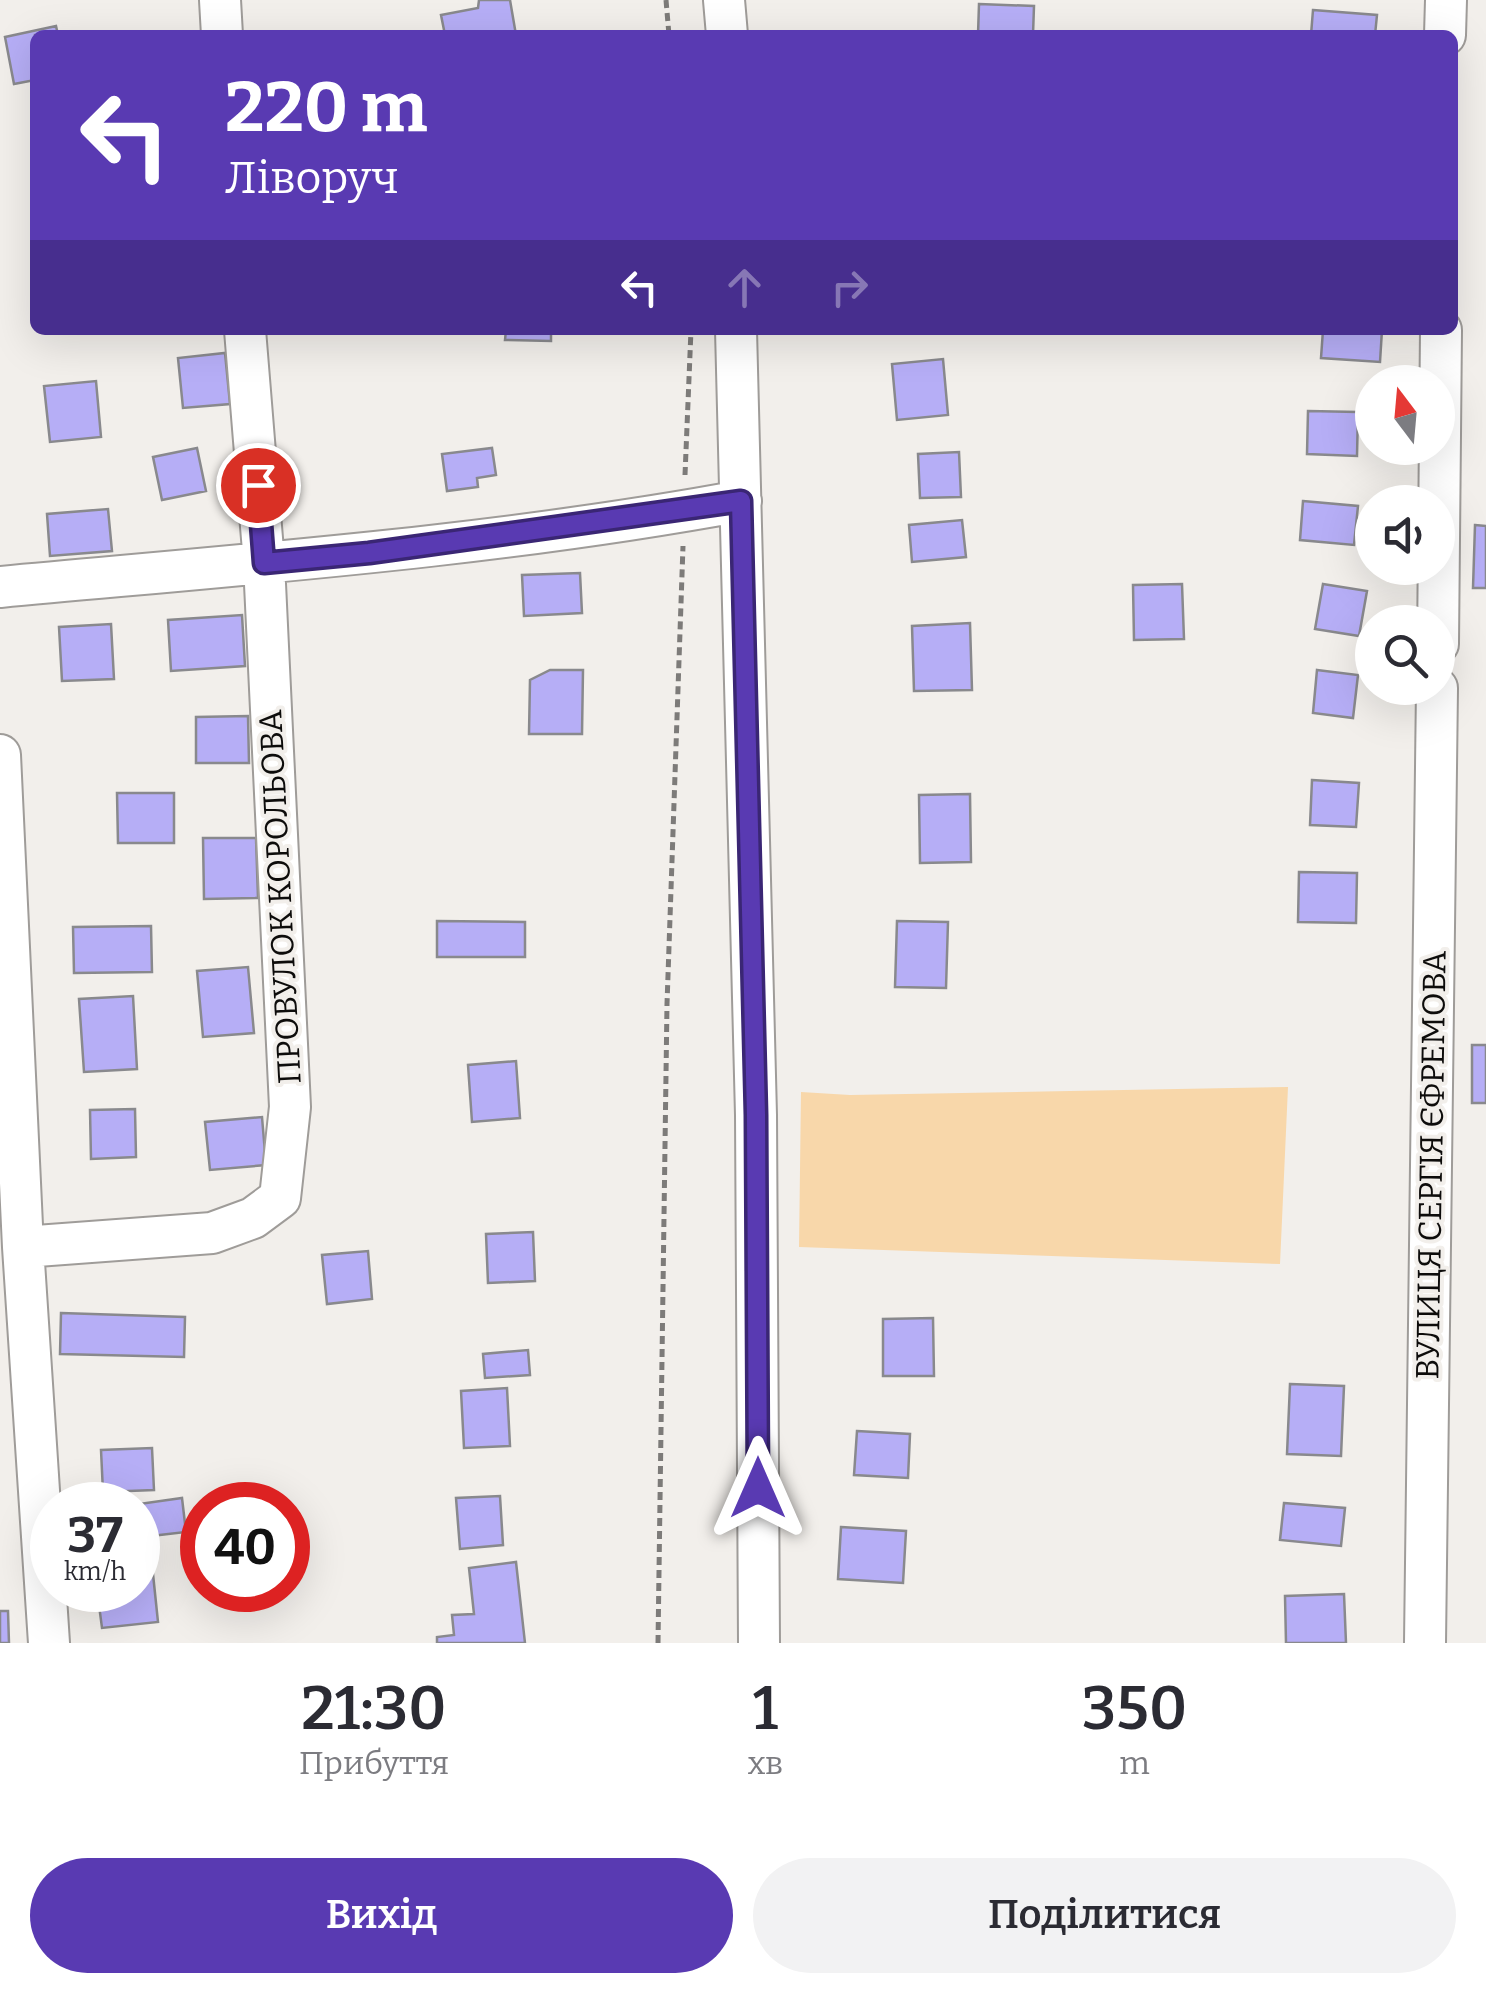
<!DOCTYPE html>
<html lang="uk">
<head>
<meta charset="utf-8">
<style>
	body { margin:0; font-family:Bitter,serif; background:#f2f2f3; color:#2b2b33; height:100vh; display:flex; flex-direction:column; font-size:38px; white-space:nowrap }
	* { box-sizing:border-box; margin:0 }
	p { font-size:32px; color:#7c7c81 }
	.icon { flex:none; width:55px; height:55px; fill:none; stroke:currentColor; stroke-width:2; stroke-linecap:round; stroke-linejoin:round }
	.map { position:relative; height:1643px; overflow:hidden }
	.side { display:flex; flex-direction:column; background:#fff; flex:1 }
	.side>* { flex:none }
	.hud { position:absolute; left:30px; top:30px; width:1428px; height:305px; border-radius:15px; box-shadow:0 10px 40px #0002; background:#593ab2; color:#fff; overflow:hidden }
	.needle { width:65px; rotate:344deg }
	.tools { position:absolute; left:1355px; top:365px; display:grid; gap:20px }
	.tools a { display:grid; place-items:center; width:100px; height:100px; border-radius:50%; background:#fff; box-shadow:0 10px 40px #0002; font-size:50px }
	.speed { position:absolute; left:30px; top:1482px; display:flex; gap:20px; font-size:50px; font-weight:700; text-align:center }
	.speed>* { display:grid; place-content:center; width:130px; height:130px; border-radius:50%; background:#fff; box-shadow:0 10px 40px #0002; line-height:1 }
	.speed small { font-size:25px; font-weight:400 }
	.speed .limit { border:15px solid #d22; background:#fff; color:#111 }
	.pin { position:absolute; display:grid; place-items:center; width:85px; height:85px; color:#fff; margin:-42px; border:5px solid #fff; border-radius:50%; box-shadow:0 2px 10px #0007 }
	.me { position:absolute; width:110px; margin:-55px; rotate:0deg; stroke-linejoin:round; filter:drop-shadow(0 0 8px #0008) }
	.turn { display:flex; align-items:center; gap:35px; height:210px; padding:0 30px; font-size:45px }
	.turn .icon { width:130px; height:130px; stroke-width:2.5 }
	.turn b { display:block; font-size:70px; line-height:85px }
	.lanes { display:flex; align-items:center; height:95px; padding:0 30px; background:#0003; justify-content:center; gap:50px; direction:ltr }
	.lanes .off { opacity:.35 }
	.eta { display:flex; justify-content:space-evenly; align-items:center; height:170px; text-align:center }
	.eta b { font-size:60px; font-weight:600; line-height:70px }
	.button { display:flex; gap:20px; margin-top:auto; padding:20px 30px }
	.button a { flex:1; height:115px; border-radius:60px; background:#593ab2; color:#fff; font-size:40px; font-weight:600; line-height:115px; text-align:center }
	.button a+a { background:#f2f2f3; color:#2b2b33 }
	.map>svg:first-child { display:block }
	.green { fill:#f8d7aa }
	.building { fill:#b6aef6; stroke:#89898d; stroke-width:2.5 }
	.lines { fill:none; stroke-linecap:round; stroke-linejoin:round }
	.minor-casing { stroke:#9f9c99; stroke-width:44 }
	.path { stroke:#7d7b79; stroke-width:5; stroke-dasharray:8 5; stroke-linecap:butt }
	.minor { stroke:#fff; stroke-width:40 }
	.route-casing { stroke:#3a2674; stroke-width:25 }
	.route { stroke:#593ab2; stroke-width:18 }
	.labels { text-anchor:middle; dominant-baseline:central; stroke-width:8; stroke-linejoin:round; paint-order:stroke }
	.street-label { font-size:32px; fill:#0d0c0b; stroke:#f2efeb }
</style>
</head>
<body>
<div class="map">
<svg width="1486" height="1643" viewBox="0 0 1486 1643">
	<rect width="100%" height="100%" fill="#f2efeb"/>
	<path class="green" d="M1288,1087l-8,177 -481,-17 2,-155 49,3z"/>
	<path class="building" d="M479,0h31l6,35h-71l-4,-20 37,-7z
		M979,4l55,2 -1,29h-55z
		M1313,10l64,5 -2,20h-64z
		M56,26l2,9h-23v45l-21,4 -9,-47z
		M506,330h45v11l-46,-1z
		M1323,330h59l-2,32 -59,-4z
		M225,353l5,51 -47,4 -5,-50z
		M943,359l5,56 -51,5 -5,-56z
		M96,381l5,56 -51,5 -6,-56z
		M1308,411l50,1 -1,44 -50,-2z
		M197,448l9,43 -44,9 -9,-43z
		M492,448l4,27 -19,3 1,9 -31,4 -5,-37z
		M959,452l2,45 -41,1 -2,-44z
		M1303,501l55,5 -4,39 -54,-5z
		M108,509l4,42 -62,5 -3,-42z
		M962,520l4,37 -54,5 -3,-37z
		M1475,525l11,1v62h-13z
		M580,573l2,40 -58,3 -2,-41z
		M1182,584l2,55 -50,1 -1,-55z
		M1323,584l44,7 -8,45 -44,-7z
		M242,615l3,51 -74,5 -3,-51z
		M970,623l2,67 -58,1 -2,-65z
		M111,624l3,55 -52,2 -3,-54z
		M550,670h33l-1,64h-53l1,-54z
		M1317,670l41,5 -5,43 -40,-5z
		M248,716l1,47h-53v-46z
		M1312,780l47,3 -3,44 -46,-2z
		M117,793h57v50h-56z
		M970,794l1,68 -51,1 -1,-68z
		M203,838h53l2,60 -54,1z
		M1299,872l58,1 -1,50 -58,-1z
		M437,921l88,1v35h-88z
		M897,921l51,1 -2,66 -51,-1z
		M151,926l1,46 -78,1 -1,-46z
		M248,967l6,66 -51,4 -6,-66z
		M133,996l4,73 -53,3 -5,-73z
		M1472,1045h14v58h-14z
		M516,1061l4,57 -48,4 -4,-57z
		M135,1109l1,48 -45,2 -1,-49z
		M262,1117l4,48 -56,5 -5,-48z
		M533,1232l2,49 -47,2 -2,-49z
		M368,1251l4,48 -45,5 -5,-49z
		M61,1313l124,4 -1,40 -124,-3z
		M933,1318l1,58h-51v-57z
		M528,1350l2,25 -45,3 -2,-24z
		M1290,1384l54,2 -3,70 -54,-2z
		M507,1388l3,58 -46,2 -3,-57z
		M857,1431l53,3 -2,44 -54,-3z
		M152,1448l2,42 -51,2 -2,-42z
		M500,1496l3,49 -43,4 -4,-51z
		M182,1498l4,34 -44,5 -3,-33z
		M1284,1503l61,5 -4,38 -61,-6z
		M841,1527l65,4 -3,52 -65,-4z
		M516,1562l9,81h-88v-6l17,-2 -2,-20 22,-1 -5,-46z
		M153,1574l5,48 -56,6 -5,-38h41v-14z
		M1344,1594l2,49h-60l-1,-47z
		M0,1611h8l1,32h-9z"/>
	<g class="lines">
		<defs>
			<path id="minor" d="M220,0l2,35
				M724,0l3,35
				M1445,35l1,-35
				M736,330l20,785 3,528
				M0,587c247,-23 497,-41 741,-86
				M1438,644l3,-314
				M0,755l23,492 26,396
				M23,1247l189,-14 41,-15 27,-20 10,-91 -26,-544 -19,-233
				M1425,1643l12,-955"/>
		</defs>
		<use href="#minor" class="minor-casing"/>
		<path class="path" d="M666,0l3,35
			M685,475l6,-145
			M658,1643l9,-639 16,-458"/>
		<use href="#minor" class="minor"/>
	</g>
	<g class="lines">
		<defs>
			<path id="route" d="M258,485l6,78 105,-10 372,-52 15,614 2,373"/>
		</defs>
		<use href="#route" class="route-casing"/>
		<use href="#route" class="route"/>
	</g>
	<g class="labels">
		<g class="street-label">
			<text transform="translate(280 897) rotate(-93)">ПРОВУЛОК КОРОЛЬОВА</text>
			<text transform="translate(1431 1165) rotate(-89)">ВУЛИЦЯ СЕРГІЯ ЄФРЕМОВА</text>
		</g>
	</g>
</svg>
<div class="tools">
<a><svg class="needle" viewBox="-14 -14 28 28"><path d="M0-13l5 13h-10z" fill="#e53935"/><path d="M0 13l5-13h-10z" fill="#7c7c81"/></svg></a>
<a><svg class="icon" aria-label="sound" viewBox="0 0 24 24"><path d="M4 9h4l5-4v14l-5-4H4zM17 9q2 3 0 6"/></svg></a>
<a><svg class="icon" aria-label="search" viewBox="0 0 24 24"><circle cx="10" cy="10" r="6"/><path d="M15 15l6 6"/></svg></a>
</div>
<div class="speed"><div>37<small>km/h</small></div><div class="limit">40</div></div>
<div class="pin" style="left:258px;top:485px;background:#d93025"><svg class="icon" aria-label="arrive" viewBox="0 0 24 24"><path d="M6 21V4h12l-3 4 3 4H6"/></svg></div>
<svg class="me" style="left:758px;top:1488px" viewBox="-20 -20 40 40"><path d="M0-17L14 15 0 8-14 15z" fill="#593ab2" stroke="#fff" stroke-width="4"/></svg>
<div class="hud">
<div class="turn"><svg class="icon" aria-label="left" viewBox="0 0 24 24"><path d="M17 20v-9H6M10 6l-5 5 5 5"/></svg><div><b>220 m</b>Ліворуч</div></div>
<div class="lanes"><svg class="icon" aria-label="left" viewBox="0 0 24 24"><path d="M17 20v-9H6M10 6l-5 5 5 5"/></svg><svg class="icon off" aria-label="ahead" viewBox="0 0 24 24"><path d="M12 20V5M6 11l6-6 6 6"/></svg><svg class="icon off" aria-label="right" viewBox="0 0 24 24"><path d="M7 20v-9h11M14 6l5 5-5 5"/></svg></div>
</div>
</div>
<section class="side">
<div class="eta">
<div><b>21:30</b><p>Прибуття</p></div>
<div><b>1</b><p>хв</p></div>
<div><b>350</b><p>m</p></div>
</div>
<div class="button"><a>Вихід</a><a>Поділитися</a></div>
</section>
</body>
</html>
